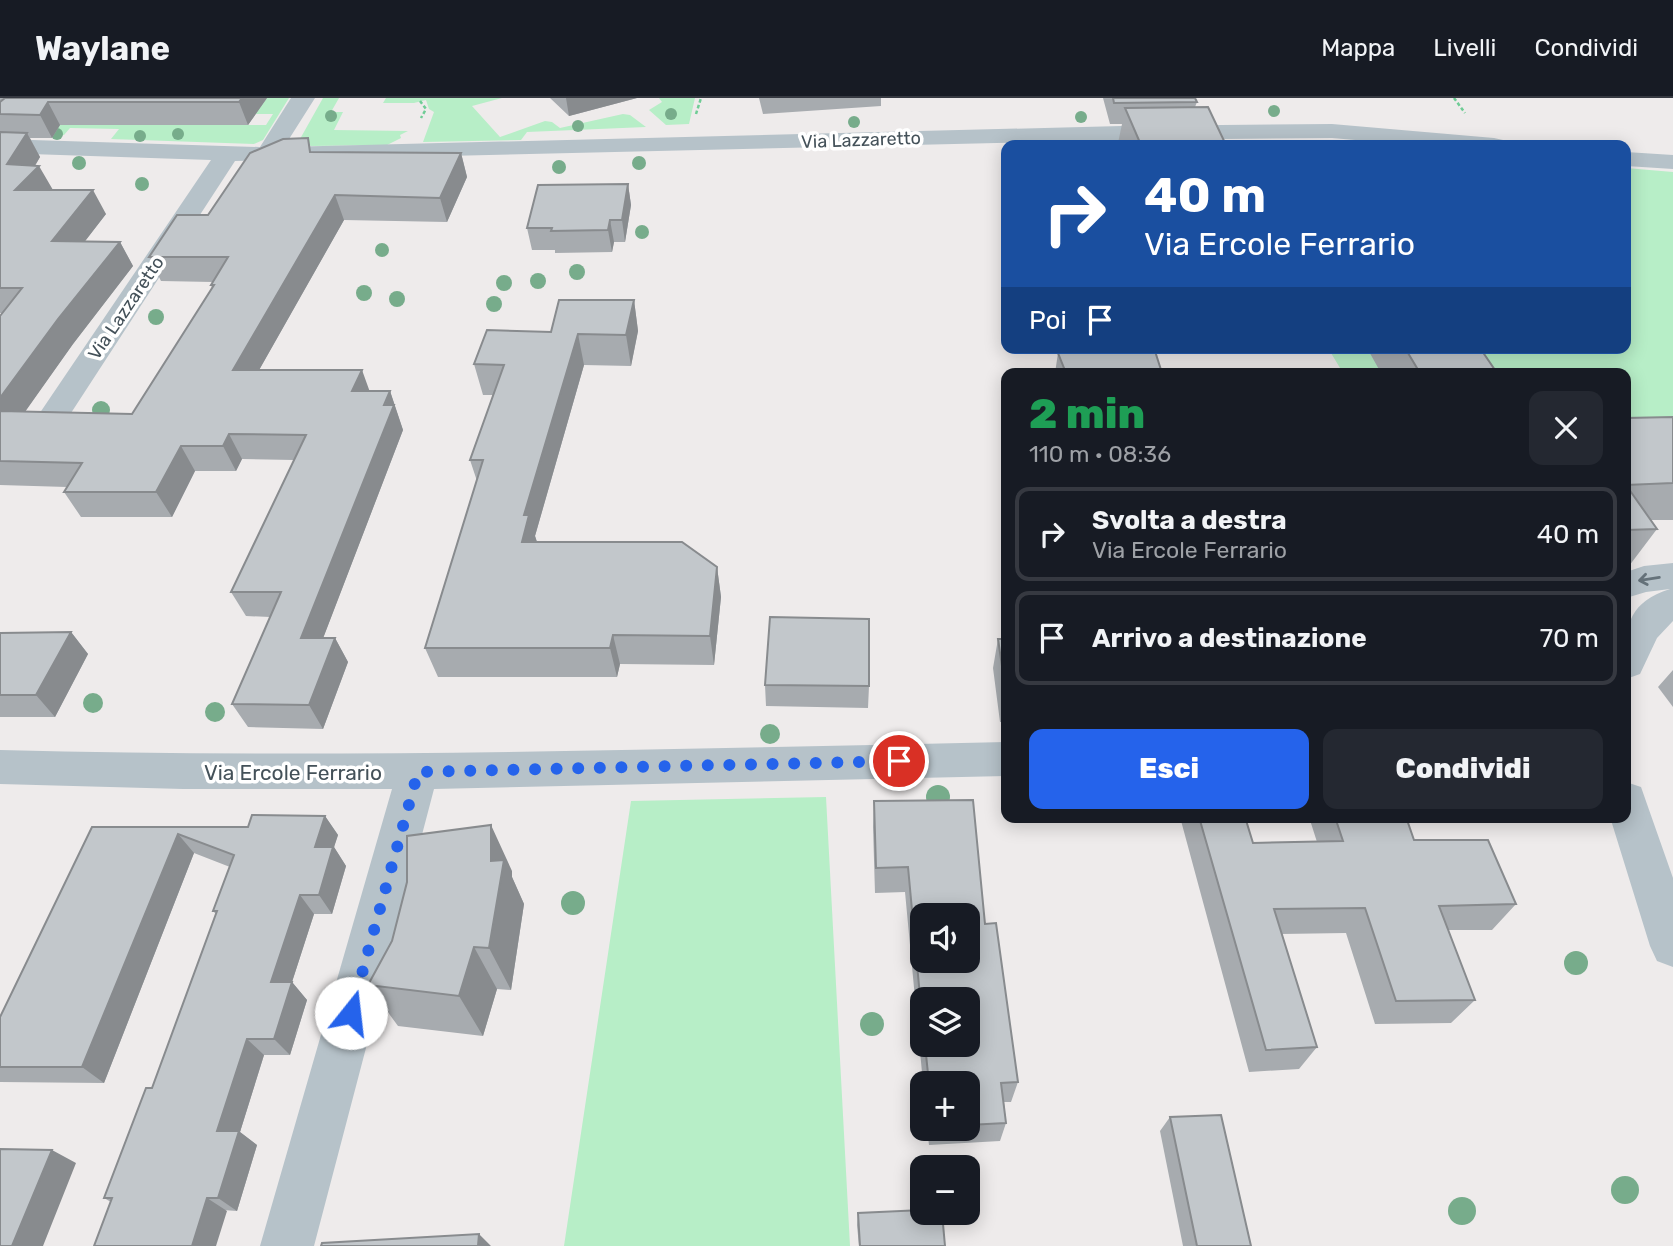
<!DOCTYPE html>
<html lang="it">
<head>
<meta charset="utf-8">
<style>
	body { margin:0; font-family:Rubik,sans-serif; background:#242831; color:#f1f3f6; height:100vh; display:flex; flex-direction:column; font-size:26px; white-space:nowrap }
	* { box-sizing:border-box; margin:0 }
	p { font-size:23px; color:#9ea1a6 }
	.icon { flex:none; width:38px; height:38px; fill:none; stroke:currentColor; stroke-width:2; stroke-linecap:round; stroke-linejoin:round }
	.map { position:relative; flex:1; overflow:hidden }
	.drawer { position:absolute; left:1001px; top:270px; width:630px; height:455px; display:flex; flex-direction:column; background:#171b24; border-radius:14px; box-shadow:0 4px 18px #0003 }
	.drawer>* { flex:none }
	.banner { position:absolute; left:1001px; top:42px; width:630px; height:214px; border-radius:14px; box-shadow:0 4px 18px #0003; background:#1a4fa0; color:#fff; overflow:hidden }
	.tools { position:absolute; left:910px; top:805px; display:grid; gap:14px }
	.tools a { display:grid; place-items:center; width:70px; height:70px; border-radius:14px; background:#171b24; box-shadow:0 4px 18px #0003; font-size:35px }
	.pin { position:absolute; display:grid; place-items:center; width:60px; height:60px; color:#fff; margin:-30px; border:4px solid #fff; border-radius:50%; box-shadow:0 2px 7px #0007 }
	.me { position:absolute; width:77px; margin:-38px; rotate:16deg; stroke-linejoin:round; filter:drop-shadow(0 0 5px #0008) }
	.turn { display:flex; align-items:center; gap:24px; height:147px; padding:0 28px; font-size:32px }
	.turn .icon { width:91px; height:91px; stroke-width:2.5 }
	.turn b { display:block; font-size:49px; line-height:60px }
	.then { display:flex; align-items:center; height:66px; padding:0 28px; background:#0003; gap:14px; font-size:26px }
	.round { display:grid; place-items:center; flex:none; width:74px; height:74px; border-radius:14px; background:#242831 }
	.head { display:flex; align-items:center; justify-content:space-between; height:119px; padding:0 28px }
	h1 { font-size:42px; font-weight:800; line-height:52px; color:#1e9e55 }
	.action { display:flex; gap:14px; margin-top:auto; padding:14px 28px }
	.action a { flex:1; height:80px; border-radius:14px; background:#2563eb; color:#fff; font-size:28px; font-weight:800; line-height:80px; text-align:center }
	.action a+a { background:#242831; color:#f1f3f6 }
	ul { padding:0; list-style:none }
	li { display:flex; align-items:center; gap:21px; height:94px; margin:0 14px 10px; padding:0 14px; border:4px solid #363941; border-radius:14px }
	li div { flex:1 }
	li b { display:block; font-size:26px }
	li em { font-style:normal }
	header { display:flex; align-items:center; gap:42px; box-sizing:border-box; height:98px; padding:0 35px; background:#171b24; border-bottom:2px solid #363941 }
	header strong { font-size:33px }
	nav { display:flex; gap:38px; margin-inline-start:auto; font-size:24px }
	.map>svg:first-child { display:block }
	.green { fill:#b7eec7; fill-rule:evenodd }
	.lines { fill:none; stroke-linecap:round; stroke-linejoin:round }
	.path { stroke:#6fcc95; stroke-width:2.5; stroke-dasharray:3.5 2.5; stroke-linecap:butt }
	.minor { fill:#b6c2c9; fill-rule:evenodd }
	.tree { fill:#77ac8b }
	.wall { fill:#a7abaf; fill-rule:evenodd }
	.shaded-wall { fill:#888b8e }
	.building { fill:#c2c7cb; stroke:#888b8e; stroke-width:2; fill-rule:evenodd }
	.oneway { stroke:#66737b }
	.route { stroke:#2563eb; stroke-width:12; stroke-dasharray:0 21.6 }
	.labels { text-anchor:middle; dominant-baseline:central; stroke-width:7; stroke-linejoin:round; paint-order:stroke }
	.far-street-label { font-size:18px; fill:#445159; stroke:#fff }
	.street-label { font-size:21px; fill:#445159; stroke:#fff }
</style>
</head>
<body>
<header>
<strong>Waylane</strong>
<nav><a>Mappa</a><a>Livelli</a><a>Condividi</a></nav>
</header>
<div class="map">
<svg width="1673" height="1148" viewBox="0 0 1673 1148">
	<rect width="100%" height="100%" fill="#eeebeb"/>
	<path class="green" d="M121,0h168l-26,42 -9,4 -143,-5 8,-10 -49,-1 -6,7 -20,1 -38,-7zM186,16h87l-7,11h-89z
		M323,0h16l-8,14h12l-9,18 74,1 -8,4 1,3 -14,7 -76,1 -11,-7z
		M386,0h116l-30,8 28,31 45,-16 7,1 8,6 63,-14 7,1 16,12 -119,5 -6,8 -98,2 11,-30 -5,-3 -3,-9 -12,3h-31z
		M659,0h36l-6,26 -23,1 -17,-15 13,-8z
		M1235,42h129l48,5h-175z
		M1626,70l47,4v301l-47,-19v-81h-283l-15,-25h298z
		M826,699l24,449h-286l67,-445z"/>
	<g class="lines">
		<path class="path" d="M1454,0l11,15
			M420,3l6,8 -5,9
			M696,16l5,-16
			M1528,45l25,2"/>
		<path class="minor" d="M291,0h24l-31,49 837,-21 211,-2 162,14 9,2 3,5h-93l-81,-7 -211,2 -886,21 -177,272 -11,3 -11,-3 -5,-7 180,-266 -211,-7v-14l260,8z
			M1626,54l47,3v14l-47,-3z
			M1673,465v58l-16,17 -17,36 -14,5c0,-43 -6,-74 44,-90l-24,3 -20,6v-26l18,-6z
			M1006,644v34l-572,13 -120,457h-54l132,-457h-209l-183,-5v-34c336,9 671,-1 1006,-8z
			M1626,684l15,5 32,91v89l-16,-6 -7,-15 -40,-129h16z"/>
	</g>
	<g class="tree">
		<circle cx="1274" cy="13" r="6"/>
		<circle cx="671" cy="16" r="6"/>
		<circle cx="331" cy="18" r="6"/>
		<circle cx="1081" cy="19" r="6"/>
		<circle cx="854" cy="24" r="6"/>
		<circle cx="578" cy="28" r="6"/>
		<circle cx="57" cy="36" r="6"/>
		<circle cx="178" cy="36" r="6"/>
		<circle cx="140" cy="38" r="6"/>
		<circle cx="79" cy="65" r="7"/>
		<circle cx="639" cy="65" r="7"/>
		<circle cx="559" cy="69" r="7"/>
		<circle cx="142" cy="86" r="7"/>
		<circle cx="642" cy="134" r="7"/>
		<circle cx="382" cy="152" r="7"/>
		<circle cx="577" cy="174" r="8"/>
		<circle cx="538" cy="183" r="8"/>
		<circle cx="504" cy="185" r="8"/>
		<circle cx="364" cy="195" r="8"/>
		<circle cx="397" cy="201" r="8"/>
		<circle cx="494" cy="206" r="8"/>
		<circle cx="156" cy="219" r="8"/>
		<circle cx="101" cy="312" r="9"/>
		<circle cx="93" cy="605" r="10"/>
		<circle cx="215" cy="614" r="10"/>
		<circle cx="770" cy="636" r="10"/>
		<circle cx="938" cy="699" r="12"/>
		<circle cx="573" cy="805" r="12"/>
		<circle cx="1576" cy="865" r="12"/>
		<circle cx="872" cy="926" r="12"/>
		<circle cx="1625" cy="1092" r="14"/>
		<circle cx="1462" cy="1113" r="14"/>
	</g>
	<path class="wall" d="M0,0h267l-19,27h-188l-8,13h-22l10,19 -5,9 17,24 54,24 -22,28h36l13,24 -60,78 -48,67 107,3 80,-126 -1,-3 2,-3 -52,-1 -12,-24 59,-42 106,-63 147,1 6,24 -20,45 -103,-2 -85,150 111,21h20l13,39 -80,208h12l13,24 -25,67 -75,-2 -16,-23 38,-87 -24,-1 -15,-24 63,-132 -52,-1 -6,12h-41l-23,46h-91l-17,-25 3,-5 -67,-2v-169l3,-3h-3z
		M550,0h87l-68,18z
		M759,0h122v8l-118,8z
		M1103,0h92l2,4 -2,5 31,38h-107l-1,-2 4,-19h-12z
		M628,86l3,21 -6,37h-11l-2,10 -57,1v-3h-23l-5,-22z
		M634,202l4,31 -7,35 -47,-1 -49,171 2,6 180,25 4,30 -7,68 -94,-1 -3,13h-179l-13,-29 52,-167 -7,-21 23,-65h-10l-9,-31 77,-32z
		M1081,250h73l8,25h-107l3,-20h24z
		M1367,250h113l17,25h-116z
		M1673,319v103h-22l6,9 -28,37h-3v-148z
		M71,534l17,22 -33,63h-55v-84z
		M998,541h8v83h-6l-7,-54z
		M1673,572v37l-15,-20z
		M765,587l104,1 -1,22 -102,-2z
		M874,703l111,123 33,158 -7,20h-7l2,21 -6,18 -71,4 -2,-16h41v-46h-45l-18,-191 -30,1 -2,-66zM922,901l46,46h-46z
		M325,718l13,19 -4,12 12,19 -14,48h-18l-22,68 15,18 -17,55h-26l-24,77 17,13 -20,66 -126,-9 -7,-4 48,-110 64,-174 -3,-3 17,-44 -36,-14 -90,230 -104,-1v-65l92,-190h156z
		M1180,719h65l8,26 64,-1 -8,-25h97l8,23 102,64 -24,26h-44l27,70 -24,23 -76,1 -29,-91 -65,1 36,113 -18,22 -50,3z
		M512,773v6l12,27 -13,86 -14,-1 -14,47 -85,-10 -30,-41z
		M1170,1019l81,129h-68l-23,-115z
		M858,1115l87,33h-86l-2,-21z"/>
	<path class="shaded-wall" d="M242,0h25l-19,27 -9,-23z
		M566,0h71l-68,18z
		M48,4l12,23 -8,13 -12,-23z
		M27,35l13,24 -12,20 11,-11 14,24h-38l-8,-26z
		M461,55l6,24 -20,45 -7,-24z
		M628,86l3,21 -6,37 -3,-22z
		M93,92l13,24 -40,52 -14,-25z
		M335,97l9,25 -99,175 -12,-25z
		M610,122l4,22 -2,10 -4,-22z
		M120,144l13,24 -60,78 -65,92 -8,-12v-26l58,-79z
		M634,202l4,31 -7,35 -5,-31z
		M578,236l6,31 -49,171 3,9 -16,-3 2,-27z
		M362,272l9,25 -19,-4z
		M390,293l13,39 -89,232 -13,-24z
		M229,336l13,25 -6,12 -13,-25z
		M181,348l14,25 -23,46 -16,-25z
		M717,469l4,30 -7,68 -4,-29z
		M71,534l17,22 -33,63 -19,-22z
		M613,537l7,29 -3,13 -7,-29z
		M335,540l13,24 -25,67 -14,-24z
		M325,718l13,19 -4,12 12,19 -14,48 -13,-19 -4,-48z
		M491,727l21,46v6l12,27 -13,86 -22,-42z
		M178,736l16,19 -90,230 -22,-16z
		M300,797l14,19 -22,68 15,18 -17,55 -16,-16 -3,-57z
		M474,849l23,42 -14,47 -24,-40z
		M247,941l17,16 -24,77 17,13 -20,66 -19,-13 -1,-67z
		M52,1052l24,13 -33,83h-31z
		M207,1100l20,13 -11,35h-24z
		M479,1136l12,12h-13z"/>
	<path class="building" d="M5,0h237l-3,4h-191l-8,13 -40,-1v-12z
		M1113,0h82l2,4 -83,1z
		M1208,9l18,38h-85l-16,-37z
		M0,34l27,1 -20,31 32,2 -24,24h78l-41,51 68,1 -62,77 -58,79v-82l22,-28h-22z
		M308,40l2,14 151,1 -21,45 -105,-3 -102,175h129l-10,21h38l-6,14h10l-93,233h34l-26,67 -77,-1 49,-112h-50l75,-157 -77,-1 -6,12h-42l-25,46h-92l18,-29 -82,-2v-50l132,3 82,-129h-3l17,-28h-79l28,-42h31l42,-62 33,-14z
		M628,86l-6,36h-12l-2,10 -57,1 1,-3h-25l11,-43z
		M559,202h75l-8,35 -48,-1 -54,181h5l-7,27h160l35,25 -7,69 -97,-1 -3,13h-185l58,-188h-13l34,-95 -30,-1 13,-34 64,2z
		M1096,250h58l8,25h-96l-8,-20h39z
		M1405,250h75l17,25h-77z
		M1673,319v66l-47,2v-67z
		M1626,387l31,44 -31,1z
		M770,519l99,2v67l-104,-1z
		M71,534l-35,63h-36v-62z
		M998,541h8v54z
		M973,702l12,124 11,-1 22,159 -17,1 5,40 -38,2v-42h-39l-4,-38h43v-46h-46v19l-14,-151 -32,1 -2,-67zM922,817h46v46h-46z
		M252,717l73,1 -10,31h18l-14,48h-19l-29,87h21l-18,57h-27l-30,92h22l-21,67h-11l-15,48h-98l18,-48h-8l42,-110h6l65,-177h-4l21,-56 -56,-21 -96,233h-82v-50l92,-190h156z
		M1199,719h46l8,26 90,-2 -8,-24h71l8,23h74l28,64 -77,2 36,94 -79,1 -31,-93 -91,1 43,138 -51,3z
		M491,727v36l13,-1 -15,88 -15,-1 -15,49 -91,-11 24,-44 15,-59v-46z
		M1221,1017l30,131h-54l-27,-129z
		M0,1051l52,1 -40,96h-12z
		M922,1112v3h20l3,33h-85l-2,-33z
		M479,1136l-1,12h-157l1,-3z"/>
	<defs><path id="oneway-shaft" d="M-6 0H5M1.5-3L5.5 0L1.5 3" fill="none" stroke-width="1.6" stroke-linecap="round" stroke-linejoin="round" transform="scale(1.75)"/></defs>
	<use class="oneway" href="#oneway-shaft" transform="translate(1649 481) rotate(171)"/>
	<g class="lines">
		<path class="route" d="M351,915l67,-241 481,-11"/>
	</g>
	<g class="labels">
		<g class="far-street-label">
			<text transform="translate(861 42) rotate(-2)">Via Lazzaretto</text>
			<text transform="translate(126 210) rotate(-56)">Via Lazzaretto</text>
		</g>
		<g class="street-label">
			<text x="293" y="674">Via Ercole Ferrario</text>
		</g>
	</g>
</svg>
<div class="tools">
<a><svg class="icon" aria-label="sound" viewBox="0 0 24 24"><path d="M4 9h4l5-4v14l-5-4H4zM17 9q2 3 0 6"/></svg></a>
<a><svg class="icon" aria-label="layers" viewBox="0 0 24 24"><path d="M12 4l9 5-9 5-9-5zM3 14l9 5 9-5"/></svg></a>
<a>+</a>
<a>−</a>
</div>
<div class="pin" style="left:899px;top:663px;background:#d93025"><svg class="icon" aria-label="arrive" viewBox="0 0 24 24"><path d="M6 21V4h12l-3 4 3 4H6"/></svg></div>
<svg class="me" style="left:351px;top:915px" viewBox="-20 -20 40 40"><circle r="19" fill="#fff"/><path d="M0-13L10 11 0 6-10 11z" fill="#2563eb"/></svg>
<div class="banner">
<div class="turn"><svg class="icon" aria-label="right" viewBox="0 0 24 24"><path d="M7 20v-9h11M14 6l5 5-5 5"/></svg><div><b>40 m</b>Via Ercole Ferrario</div></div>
<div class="then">Poi<svg class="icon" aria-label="arrive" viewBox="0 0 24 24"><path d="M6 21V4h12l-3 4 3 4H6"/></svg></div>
</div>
<section class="drawer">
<div class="head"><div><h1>2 min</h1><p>110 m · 08:36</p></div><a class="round"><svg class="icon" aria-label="close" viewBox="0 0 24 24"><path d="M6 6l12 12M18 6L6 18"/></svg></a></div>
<ul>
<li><svg class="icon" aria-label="right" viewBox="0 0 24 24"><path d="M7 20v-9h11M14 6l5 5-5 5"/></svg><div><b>Svolta a destra</b><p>Via Ercole Ferrario</p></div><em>40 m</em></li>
<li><svg class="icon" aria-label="arrive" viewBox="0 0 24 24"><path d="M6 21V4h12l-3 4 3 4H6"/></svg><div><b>Arrivo a destinazione</b></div><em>70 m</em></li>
</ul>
<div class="action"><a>Esci</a><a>Condividi</a></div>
</section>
</div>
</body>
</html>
